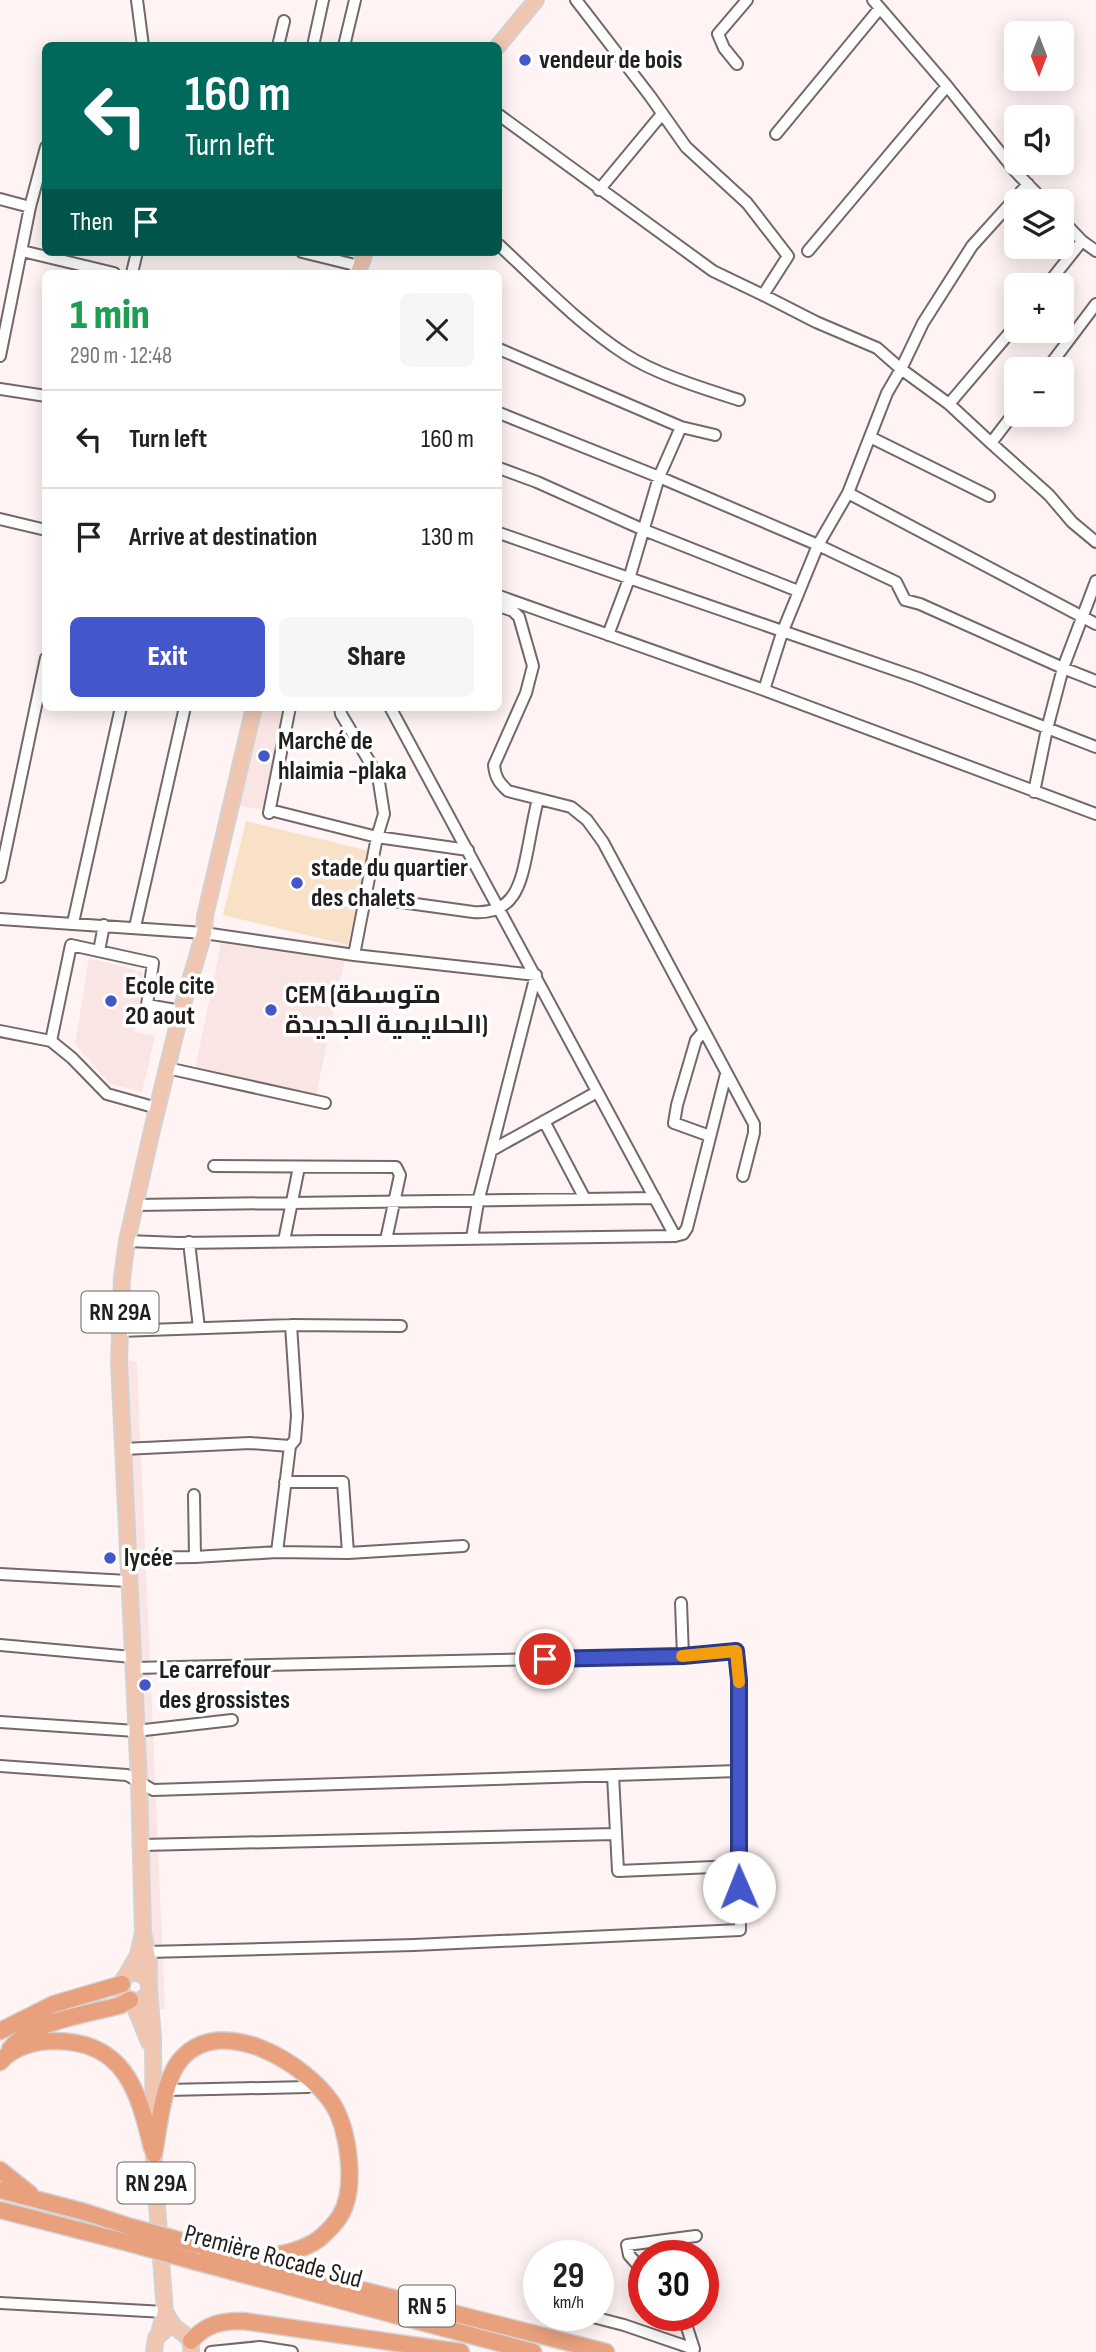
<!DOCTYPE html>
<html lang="en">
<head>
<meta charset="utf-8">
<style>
	body { margin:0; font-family:"Sofia Sans Condensed",Cairo,sans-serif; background:#f6f6f6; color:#222; height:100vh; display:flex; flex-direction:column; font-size:26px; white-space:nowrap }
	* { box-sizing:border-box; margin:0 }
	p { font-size:23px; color:#767676 }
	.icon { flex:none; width:38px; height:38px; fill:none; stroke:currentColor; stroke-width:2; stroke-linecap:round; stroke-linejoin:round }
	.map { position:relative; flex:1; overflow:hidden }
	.details { position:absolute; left:42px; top:270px; width:460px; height:441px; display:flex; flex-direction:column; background:#fff; border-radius:10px; box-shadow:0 4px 18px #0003 }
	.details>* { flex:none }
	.hud { position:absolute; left:42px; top:42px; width:460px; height:214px; border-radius:10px; box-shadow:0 4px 18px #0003; background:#00695c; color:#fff; overflow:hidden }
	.needle { width:46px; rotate:180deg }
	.fabs { position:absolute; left:1004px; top:21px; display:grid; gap:14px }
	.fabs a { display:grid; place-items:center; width:70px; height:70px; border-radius:10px; background:#fff; box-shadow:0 4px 18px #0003; font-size:35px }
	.speed { position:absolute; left:523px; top:2240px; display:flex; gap:14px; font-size:35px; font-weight:700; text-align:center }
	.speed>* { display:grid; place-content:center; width:91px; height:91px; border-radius:50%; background:#fff; box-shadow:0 4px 18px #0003; line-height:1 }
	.speed small { font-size:18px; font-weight:400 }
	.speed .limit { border:10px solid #d22; background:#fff; color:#111 }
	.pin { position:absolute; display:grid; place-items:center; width:60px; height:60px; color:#fff; margin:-30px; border:4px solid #fff; border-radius:50%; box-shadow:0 2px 7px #0007 }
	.me { position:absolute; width:77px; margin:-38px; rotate:359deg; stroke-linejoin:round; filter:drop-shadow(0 0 5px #0008) }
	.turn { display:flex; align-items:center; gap:24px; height:147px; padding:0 28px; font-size:32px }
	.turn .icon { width:91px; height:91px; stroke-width:2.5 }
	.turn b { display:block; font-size:49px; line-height:60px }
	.then { display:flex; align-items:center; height:66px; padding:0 28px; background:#0003; gap:14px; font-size:26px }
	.round { display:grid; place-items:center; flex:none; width:74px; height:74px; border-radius:10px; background:#f6f6f6 }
	.head { display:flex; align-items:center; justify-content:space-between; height:119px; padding:0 28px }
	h1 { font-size:42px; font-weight:800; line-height:52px; color:#1e9e55 }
	.button { display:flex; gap:14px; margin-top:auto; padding:14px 28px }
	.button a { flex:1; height:80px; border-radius:10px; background:#4357cb; color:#fff; font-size:28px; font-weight:800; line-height:80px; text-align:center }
	.button a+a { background:#f6f6f6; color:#222 }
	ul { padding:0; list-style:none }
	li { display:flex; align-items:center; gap:21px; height:98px; padding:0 28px; border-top:2px solid #e0e0e0 }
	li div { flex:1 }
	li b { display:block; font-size:26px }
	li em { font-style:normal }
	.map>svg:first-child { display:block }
	.built { fill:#f9e5e3 }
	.green { fill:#f9e1c7 }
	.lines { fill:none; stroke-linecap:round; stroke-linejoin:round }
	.minor-casing { stroke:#726968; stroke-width:14 }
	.major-casing { stroke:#d3d2d2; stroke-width:18 }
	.highway-casing { stroke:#d3d2d2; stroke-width:19 }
	.minor { stroke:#fff; stroke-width:10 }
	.major { stroke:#f1c6b1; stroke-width:14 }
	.highway { stroke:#e8a07d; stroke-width:16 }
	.highway-bridge-casing { stroke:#d3d2d2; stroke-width:19; stroke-linecap:butt }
	.highway-bridge { stroke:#e8a07d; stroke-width:16 }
	.route-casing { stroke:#2c3984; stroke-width:18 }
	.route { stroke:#4357cb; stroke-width:12 }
	.slow { stroke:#f59e0b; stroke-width:12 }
	.poi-dot { fill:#4357cb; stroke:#fff; stroke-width:2.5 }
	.labels { text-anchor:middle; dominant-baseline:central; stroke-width:7; stroke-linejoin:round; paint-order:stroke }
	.shield { fill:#fff; stroke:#646261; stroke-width:2 }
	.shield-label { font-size:24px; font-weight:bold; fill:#211e1d }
	.poi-label { font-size:26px; font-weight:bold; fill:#211e1d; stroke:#fff; text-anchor:start }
	.street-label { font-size:26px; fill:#211e1d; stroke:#fff }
</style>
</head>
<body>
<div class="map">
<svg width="1096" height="2352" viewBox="0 0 1096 2352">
	<rect width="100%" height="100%" fill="#fff4f3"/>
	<path class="built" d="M260,707h30l-20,103 -33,-4z
		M224,929l124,16 -32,150 -122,-21z
		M89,958l54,14 -8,60 20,4 -13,56 -32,-8 -35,-40z
		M124,1358l13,4 28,647h-10z"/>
	<path class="green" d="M246,821l124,30 -22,94 -125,-30z"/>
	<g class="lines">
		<defs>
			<path id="minor" d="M137,0l6,46
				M873,0l74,86 68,85 29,30
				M278,46l6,-25
				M313,46l10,-46
				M344,46l11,-46
				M737,64l-13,-16 -6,-14 29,-34
				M499,115l214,156 50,24 25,-39 -41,-53 -61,-56 -36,-51 -74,-96
				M776,134l104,-126
				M599,190l63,-76
				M0,199l30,8
				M1062,220l20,21 14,10
				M499,245c40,37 80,79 126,109 30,20 80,35 114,46
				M22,251l92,22
				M808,251l139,-165
				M302,252l57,14
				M132,273l5,-21
				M1047,285l35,-44
				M763,295l53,27 61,26 24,21 22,-46 49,-77 56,-62
				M499,349l182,78 34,8
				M0,356l30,-149 16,-60
				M1047,369l49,-65
				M0,389l46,7
				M949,404l68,-80
				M499,413l160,64 159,68 78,37 9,18 15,4 143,64 33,13
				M870,437l119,59
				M991,443l58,52 23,27 24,20
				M499,468l38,14 107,48 154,61
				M848,493l248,131
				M0,519l46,11
				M499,533l419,145 178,69
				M499,596l265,94 332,124
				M499,606l14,5 6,6 14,49 -7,27 -32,72c1,12 5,18 14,26l63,16 16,13 16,22 151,282v9l-11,43
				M608,635l21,-56 30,-102 22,-50
				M764,690l18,-57 36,-88 30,-52 39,-100 14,-24 48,35 42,39 26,-34
				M340,707l1,7 37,62 6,38 -7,23 -23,118 182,20 -58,227 -6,36
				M390,707l285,529
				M1034,792l13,-63 16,-61 33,-87
				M270,810l107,27 91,13
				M269,813l21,-106
				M0,877l46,-219
				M365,897l108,15c43,3 48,-30 55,-64 3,-16 6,-33 10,-49
				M0,919l204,14 150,22
				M73,923l48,-216
				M135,927l50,-220
				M99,951l5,-26
				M0,1031l51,10 21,17 35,36 50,14
				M704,1031l-8,9 -19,65 -3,18 36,13
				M51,1041l20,-96 82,18 -6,42 34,6
				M167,1068l158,35
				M544,1121l41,78
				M492,1150l105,-58
				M214,1166l182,1 4,8 -14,65
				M135,1205l520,-7
				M127,1241l52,2 496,-7 8,-2 4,-6 39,-154
				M284,1241l15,-74
				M189,1242l10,86
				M119,1331l172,-6
				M123,1449l127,-6 40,3
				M285,1482h58l5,71
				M194,1495l1,62
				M277,1552l13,-106 5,-6 2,-24 -6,-91 110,1
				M127,1558l68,-1 82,-5 71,1 115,-7
				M0,1574l128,7
				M0,1645l132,12
				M133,1668l550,-12
				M0,1722l136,9 96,-11
				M0,1766l127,9 26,15 585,-19
				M613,1775l5,96 120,-5
				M142,1845l473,-11
				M147,1952l267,-7 326,-15 -1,-250 -3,-29 -53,5 -2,-53
				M167,2090l141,-3
				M644,2272l-15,-17 -2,-10 69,-9
				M0,2303l165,9
				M585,2315l39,10 70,24 -11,-34
				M211,2352l49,-5 32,5"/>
			<path id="major" d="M498,46l38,-46
				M358,273l7,-21
				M144,1937l5,26v22
				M121 1987a14 14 0 1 1 28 0a14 14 0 1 1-28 0Z
				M126,1976l12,-21 5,-22 -4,-151 -20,-420 3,-84 5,-37 25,-111 29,-119 23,-78 1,-17 49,-209
				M149,1989l4,49 1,128 11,146 -6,21
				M132,2000l17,42
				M165,2312c3,5 7,12 11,16 10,8 16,9 15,24
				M154,2352l2,-14 9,-8"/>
			<path id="highway" d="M0,2031l54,-27 68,-20
				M10,2049c23,-29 76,-34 111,-44l9,-5
				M0,2062c13,-15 35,-21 54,-21 70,0 84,48 98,107
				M154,2154c5,-27 9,-76 28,-96 41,-45 124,6 150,45 17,25 25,86 8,113 -5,8 -14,17 -21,23 -19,14 -49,17 -71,22
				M0,2170l30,24
				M0,2190l85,22 46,15
				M0,2210l129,33
				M197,2245l51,16 358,91
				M197,2262l336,90
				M191,2341c15,-17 30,-20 52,-20l218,31"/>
		</defs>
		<use href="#minor" class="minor-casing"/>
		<use href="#major" class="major-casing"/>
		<use href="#highway" class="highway-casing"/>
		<use href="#minor" class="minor"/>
		<use href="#major" class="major"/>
		<use href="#highway" class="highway"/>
		<defs>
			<path id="highway-bridge" d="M131,2227l66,18
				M129,2243l68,19"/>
		</defs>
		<use href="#highway-bridge" class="highway-bridge-casing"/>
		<use href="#highway-bridge" class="highway-bridge"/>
	</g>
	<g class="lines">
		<defs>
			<path id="route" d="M545,1659l138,-3 53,-5 3,29v207"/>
		</defs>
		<use href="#route" class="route-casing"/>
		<use href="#route" class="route"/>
		<path class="slow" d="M682,1656l54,-5 3,31"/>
	</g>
	<g class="poi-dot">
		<circle cx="525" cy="60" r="7"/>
		<circle cx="264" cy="756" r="7"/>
		<circle cx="297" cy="883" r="7"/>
		<circle cx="111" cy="1001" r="7"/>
		<circle cx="271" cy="1010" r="7"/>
		<circle cx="110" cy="1558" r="7"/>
		<circle cx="145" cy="1685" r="7"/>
	</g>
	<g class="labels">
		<g class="shield">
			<rect x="81.5" y="1291.5" width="77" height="41" rx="5"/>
			<rect x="117.5" y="2162.5" width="77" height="41" rx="5"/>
			<rect x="399" y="2285.5" width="56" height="41" rx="5"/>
		</g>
		<g class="shield-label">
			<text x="120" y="1312">RN 29A</text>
			<text x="156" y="2183">RN 29A</text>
			<text x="427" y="2306">RN 5</text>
		</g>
		<g class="poi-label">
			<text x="539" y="60">vendeur de bois</text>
			<text x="278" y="741">Marché de<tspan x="278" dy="30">hlaimia -plaka</tspan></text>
			<text x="311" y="868">stade du quartier<tspan x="311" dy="30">des chalets</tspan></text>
			<text x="125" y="986">Ecole cite<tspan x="125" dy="30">20 aout</tspan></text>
			<text x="285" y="995">CEM (متوسطة<tspan x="285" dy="30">الحلايمية الجديدة)</tspan></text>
			<text x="124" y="1558">lycée</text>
			<text x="159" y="1670">Le carrefour<tspan x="159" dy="30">des grossistes</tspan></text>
		</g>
		<g class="street-label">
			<text transform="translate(273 2257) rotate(15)">Première Rocade Sud</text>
		</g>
	</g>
</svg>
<div class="fabs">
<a><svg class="needle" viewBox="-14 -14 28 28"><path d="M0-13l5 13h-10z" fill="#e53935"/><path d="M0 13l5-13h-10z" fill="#767676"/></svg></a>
<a><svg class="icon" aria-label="sound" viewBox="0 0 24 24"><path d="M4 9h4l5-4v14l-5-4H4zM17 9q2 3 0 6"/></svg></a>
<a><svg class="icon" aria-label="layers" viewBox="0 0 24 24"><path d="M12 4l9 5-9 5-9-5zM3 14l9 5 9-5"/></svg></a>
<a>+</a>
<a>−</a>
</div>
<div class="speed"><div>29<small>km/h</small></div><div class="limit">30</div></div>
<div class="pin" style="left:545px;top:1659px;background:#d93025"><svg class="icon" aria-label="arrive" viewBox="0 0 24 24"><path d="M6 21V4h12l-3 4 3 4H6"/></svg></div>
<svg class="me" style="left:739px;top:1887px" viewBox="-20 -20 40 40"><circle r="19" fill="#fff"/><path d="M0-13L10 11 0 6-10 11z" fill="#4357cb"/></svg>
<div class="hud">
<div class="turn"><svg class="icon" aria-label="left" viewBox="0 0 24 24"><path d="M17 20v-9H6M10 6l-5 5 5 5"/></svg><div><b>160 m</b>Turn left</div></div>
<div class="then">Then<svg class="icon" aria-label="arrive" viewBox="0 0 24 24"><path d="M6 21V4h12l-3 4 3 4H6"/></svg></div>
</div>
<section class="details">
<div class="head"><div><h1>1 min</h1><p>290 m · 12:48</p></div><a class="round"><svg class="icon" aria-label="close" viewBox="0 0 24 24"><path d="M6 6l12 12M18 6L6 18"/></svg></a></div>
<ul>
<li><svg class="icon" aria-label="left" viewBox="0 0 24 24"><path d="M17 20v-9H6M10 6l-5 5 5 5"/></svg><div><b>Turn left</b></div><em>160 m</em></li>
<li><svg class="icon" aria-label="arrive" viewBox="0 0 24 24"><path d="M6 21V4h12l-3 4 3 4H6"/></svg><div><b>Arrive at destination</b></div><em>130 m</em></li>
</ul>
<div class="button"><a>Exit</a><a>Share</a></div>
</section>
</div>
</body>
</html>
